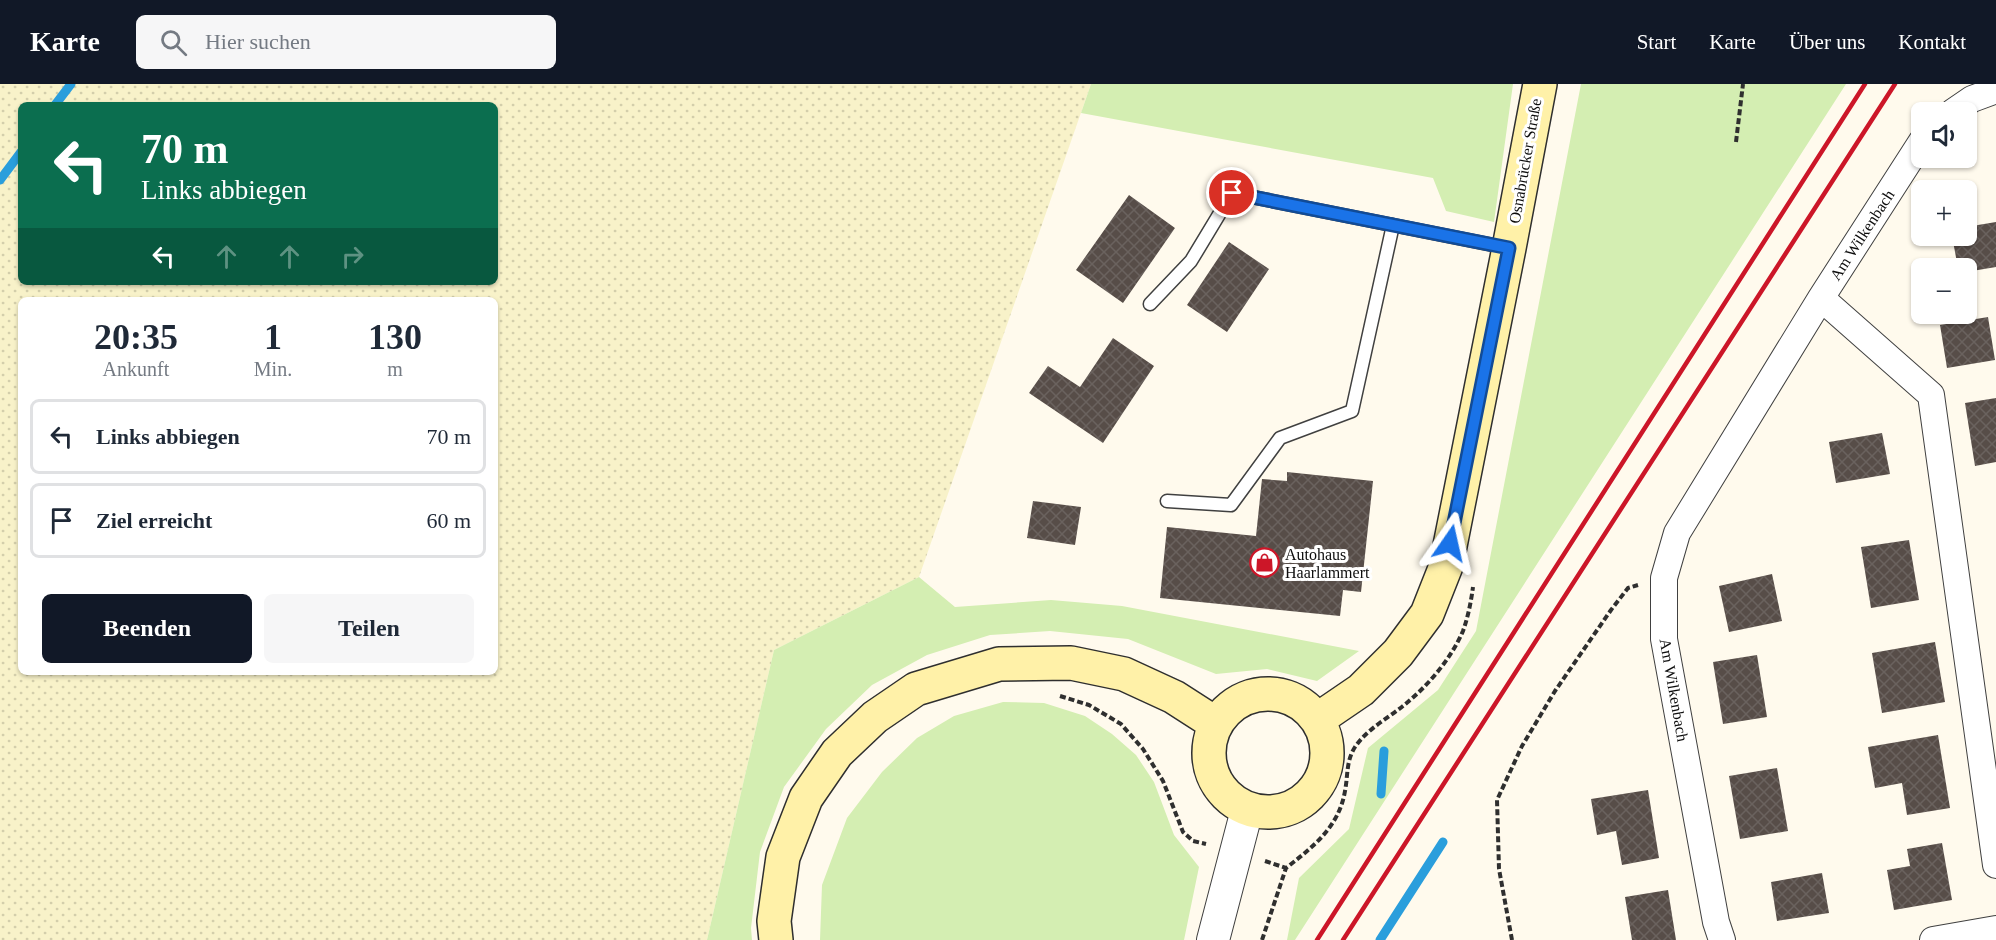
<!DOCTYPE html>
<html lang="de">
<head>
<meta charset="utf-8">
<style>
	body { margin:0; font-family:Georgia,serif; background:#f6f6f7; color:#1f2937; height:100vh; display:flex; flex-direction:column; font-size:22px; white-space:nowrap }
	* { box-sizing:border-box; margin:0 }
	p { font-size:20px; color:#747a83 }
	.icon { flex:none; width:33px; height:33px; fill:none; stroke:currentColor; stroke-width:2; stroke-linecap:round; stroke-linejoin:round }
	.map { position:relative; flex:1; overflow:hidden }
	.drawer { position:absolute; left:18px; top:213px; width:480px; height:378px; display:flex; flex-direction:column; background:#fff; border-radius:9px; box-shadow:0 2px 4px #0004 }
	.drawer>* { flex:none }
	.top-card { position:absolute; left:18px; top:18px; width:480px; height:183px; border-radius:9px; box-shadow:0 2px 4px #0004; background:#0b6e4f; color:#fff; overflow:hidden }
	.tools { position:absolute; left:1911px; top:18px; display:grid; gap:12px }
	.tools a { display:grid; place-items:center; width:66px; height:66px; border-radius:9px; background:#fff; box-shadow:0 2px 4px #0004; font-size:30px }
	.pin { position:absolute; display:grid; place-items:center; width:51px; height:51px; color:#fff; margin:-26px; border:3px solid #fff; border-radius:50%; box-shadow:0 2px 6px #0007 }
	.me { position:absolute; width:66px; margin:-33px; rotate:11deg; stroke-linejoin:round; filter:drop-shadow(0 0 4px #0008) }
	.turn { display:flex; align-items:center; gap:21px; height:126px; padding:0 24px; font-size:27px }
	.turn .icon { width:78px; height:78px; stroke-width:2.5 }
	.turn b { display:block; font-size:42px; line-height:51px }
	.lanes { display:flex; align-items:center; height:57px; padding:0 24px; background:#0003; justify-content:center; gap:30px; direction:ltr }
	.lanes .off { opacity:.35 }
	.eta { display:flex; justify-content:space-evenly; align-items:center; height:102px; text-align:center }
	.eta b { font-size:36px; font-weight:700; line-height:42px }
	.button { display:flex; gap:12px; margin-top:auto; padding:12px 24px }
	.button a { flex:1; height:69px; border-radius:9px; background:#111827; color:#fff; font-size:24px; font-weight:700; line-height:69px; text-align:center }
	.button a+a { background:#f6f6f7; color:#1f2937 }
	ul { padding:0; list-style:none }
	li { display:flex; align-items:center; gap:18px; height:75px; margin:0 12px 9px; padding:0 12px; border:3px solid #e0e1e3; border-radius:9px }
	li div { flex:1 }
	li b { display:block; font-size:22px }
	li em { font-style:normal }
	header { display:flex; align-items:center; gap:36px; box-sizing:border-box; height:84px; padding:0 30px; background:#111827; color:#fff }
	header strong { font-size:28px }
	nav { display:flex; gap:33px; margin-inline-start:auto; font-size:21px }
	.search { width:420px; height:54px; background:#f6f6f7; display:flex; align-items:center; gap:15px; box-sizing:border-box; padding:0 21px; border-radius:9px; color:#747a83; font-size:22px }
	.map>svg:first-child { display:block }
	.farmland { fill:url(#farmland-dots); fill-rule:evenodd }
	.grass { fill:#d4eeb2 }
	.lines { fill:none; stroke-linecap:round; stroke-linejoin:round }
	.stream { stroke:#2a9edc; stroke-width:9 }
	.building { fill:url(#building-cross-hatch) }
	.service-casing { stroke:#404040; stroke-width:15 }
	.minor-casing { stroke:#404040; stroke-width:28 }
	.tertiary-casing { stroke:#404040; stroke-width:34 }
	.secondary-casing { stroke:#2f2f2f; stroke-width:36 }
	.path { stroke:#2f2f2f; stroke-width:4; stroke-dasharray:6 3; stroke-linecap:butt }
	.service { stroke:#fff; stroke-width:12 }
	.minor { stroke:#fff; stroke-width:26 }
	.tertiary { stroke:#fff; stroke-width:32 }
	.secondary { stroke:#fff1a8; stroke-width:33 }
	.rail { stroke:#cc1628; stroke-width:4.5 }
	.route-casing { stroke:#114b97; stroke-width:15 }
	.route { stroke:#1a73e8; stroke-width:10 }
	.labels { text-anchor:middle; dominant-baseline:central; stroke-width:6; stroke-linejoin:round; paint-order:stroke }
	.street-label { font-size:16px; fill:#0d0d0d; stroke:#fff }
	.poi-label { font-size:16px; fill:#0d0d0d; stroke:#fff; text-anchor:start }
</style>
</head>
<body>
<header>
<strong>Karte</strong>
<div class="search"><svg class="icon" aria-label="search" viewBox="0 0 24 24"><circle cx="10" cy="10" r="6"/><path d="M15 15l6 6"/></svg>Hier suchen</div>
<nav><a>Start</a><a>Karte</a><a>Über uns</a><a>Kontakt</a></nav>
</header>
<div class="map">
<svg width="1996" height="856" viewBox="0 0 1996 856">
	<defs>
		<pattern id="farmland-dots" width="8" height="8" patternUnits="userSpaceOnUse" patternTransform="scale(1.5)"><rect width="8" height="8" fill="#f8f2c9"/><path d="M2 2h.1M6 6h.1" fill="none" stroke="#d3ceab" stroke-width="1.8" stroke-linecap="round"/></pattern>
		<pattern id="building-cross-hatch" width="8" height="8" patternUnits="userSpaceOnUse" patternTransform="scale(1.5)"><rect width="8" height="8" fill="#574d48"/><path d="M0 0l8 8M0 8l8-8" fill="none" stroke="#6a625e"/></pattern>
	</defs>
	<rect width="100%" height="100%" fill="#fffaed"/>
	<path class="farmland" d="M0,0h1091l-172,493 -145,73 -67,290h-707zM21,21h474v177h-474zM21,216h474v372h-474z"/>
	<path class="grass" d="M1091,0h422l-19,138 -48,-11 -13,-33 -352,-65z
		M1581,0h265l-551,856h-8l12,-62 50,-49 19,-81 70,-58 38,-59z
		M919,493l36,30 96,-7 71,6 237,45 -42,30 -50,-12 -51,5 -88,-35 -78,-8 -60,4 -63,20 -55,30 -46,44 -42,58 -24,65 -9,76 1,12h-45l67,-290z
		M1003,618l41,1 41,13 27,18 24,21 18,27 20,53 25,32 -15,73h-364l2,-55 25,-67 35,-46 35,-34 37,-22z"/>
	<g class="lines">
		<path class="stream" d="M55,21l16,-21
			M0,96l21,-28
			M1381,710l3,-43
			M1380,856l63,-98"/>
	</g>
	<path class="building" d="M1129,111l46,33 -52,75 -47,-33z
		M1996,138v45l-30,5v-4h-8l-6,-32h14v-9z
		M1229,158l40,27 -42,63 -40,-27z
		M1988,233l7,43 -48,8 -7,-43z
		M1113,254l41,28 -51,77 -74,-50 19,-27 32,21z
		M1996,314v64l-21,4 -10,-63z
		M1882,349l8,41 -54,9 -7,-41z
		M1287,388l86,9 -12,111 -18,-2 -3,26 -180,-18 7,-71 89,9 6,-57 25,2z
		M1033,417l48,6 -6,38 -48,-7z
		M1909,456l10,60 -48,8 -10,-61z
		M1772,490l10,47 -53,11 -10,-46z
		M1935,558l10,60 -63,11 -10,-60z
		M1757,571l10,62 -44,7 -10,-62z
		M1938,651l12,73 -43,7 -5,-32 -27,5 -7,-41z
		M1777,684l11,63 -48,8 -11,-63z
		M1648,706l11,68 -37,7 -6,-34 -19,4 -6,-36z
		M1942,759l10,57 -58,10 -7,-40 23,-4 -3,-17z
		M1822,789l7,40 -52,8 -6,-39z
		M1668,806l8,50h-44l-7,-43z"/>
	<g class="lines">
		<defs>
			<path id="service" d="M1150,220l41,-43 41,-68 276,55
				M1167,417l64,4 49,-67 72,-27 41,-186"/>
			<path id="minor" d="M1953,28l19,-13 24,-9
				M1821,214l110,97 65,470
				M1722,856l-6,-18 -52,-283v-61l13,-45 144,-235 101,-157
				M1933,856l63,-11"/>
			<path id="tertiary" d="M1213,856l34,-130"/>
			<path id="secondary" d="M1209 669a59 59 0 1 1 118 0a59 59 0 1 1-118 0Z
				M1317,636l44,-30 37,-37 29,-39 19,-48 63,-318 31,-164
				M776,856l-2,-19 9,-64 23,-59 31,-45 38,-36 41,-28 83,-25 72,-1 53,11 50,23 42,27"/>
		</defs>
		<use href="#service" class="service-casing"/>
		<use href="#minor" class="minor-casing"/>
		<use href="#tertiary" class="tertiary-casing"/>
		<use href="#secondary" class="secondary-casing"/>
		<path class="path" d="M1736,58l7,-58
			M1060,612l29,9 32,19 22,25 20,32 20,51 10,9 13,3
			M1265,777l21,7c27,-21 53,-41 59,-77 3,-15 1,-30 10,-44 12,-18 32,-28 48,-41 24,-19 48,-47 60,-75 5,-14 8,-29 10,-44
			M1262,856l24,-72
			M1512,856l-13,-71 -2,-69 25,-54 33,-55 56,-81 17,-22 10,-3"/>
		<use href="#service" class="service"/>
		<use href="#minor" class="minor"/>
		<use href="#tertiary" class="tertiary"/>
		<use href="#secondary" class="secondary"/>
		<path class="rail" d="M1317,856l548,-856
			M1343,856l552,-856"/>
	</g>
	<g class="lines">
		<defs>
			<path id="route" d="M1232,109l277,55 -59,295"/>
		</defs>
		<use href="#route" class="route-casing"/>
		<use href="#route" class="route"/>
	</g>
	<defs>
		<symbol id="shop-ring" viewBox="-11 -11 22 22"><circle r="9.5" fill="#fff" stroke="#cc1628" stroke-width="1.5"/><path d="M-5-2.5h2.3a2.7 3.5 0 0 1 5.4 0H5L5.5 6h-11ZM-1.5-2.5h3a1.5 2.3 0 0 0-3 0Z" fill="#cc1628"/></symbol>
	</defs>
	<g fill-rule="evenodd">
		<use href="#shop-ring" x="1248" y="462" width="33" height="33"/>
	</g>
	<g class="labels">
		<g class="street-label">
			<text transform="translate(1525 77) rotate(-80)">Osnabrücker Straße</text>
			<text transform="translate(1862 151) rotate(-57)">Am Wilkenbach</text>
			<text transform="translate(1674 606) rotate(80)">Am Wilkenbach</text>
		</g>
		<g class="poi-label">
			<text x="1285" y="470">Autohaus<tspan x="1285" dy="18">Haarlammert</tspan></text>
		</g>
	</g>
</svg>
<div class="tools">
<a><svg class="icon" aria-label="sound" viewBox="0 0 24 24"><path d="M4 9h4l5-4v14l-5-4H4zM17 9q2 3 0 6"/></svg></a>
<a>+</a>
<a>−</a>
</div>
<div class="pin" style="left:1232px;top:109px;background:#d93025"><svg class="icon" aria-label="arrive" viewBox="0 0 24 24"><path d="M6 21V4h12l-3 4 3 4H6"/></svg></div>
<svg class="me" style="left:1450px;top:459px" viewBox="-20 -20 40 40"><path d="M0-17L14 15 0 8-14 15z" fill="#1a73e8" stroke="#fff" stroke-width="4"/></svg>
<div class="top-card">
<div class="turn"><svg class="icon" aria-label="left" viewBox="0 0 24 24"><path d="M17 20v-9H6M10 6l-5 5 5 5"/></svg><div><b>70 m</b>Links abbiegen</div></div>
<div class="lanes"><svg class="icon" aria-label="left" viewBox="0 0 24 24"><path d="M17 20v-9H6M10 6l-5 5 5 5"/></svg><svg class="icon off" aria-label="ahead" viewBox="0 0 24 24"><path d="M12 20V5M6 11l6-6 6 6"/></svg><svg class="icon off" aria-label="ahead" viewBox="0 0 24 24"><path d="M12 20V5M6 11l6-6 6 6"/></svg><svg class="icon off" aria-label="right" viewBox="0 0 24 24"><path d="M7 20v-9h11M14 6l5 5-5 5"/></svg></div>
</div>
<section class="drawer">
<div class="eta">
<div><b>20:35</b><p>Ankunft</p></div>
<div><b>1</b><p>Min.</p></div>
<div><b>130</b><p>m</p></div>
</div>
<ul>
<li><svg class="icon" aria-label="left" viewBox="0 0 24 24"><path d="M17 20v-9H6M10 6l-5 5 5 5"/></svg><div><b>Links abbiegen</b></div><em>70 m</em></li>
<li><svg class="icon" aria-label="arrive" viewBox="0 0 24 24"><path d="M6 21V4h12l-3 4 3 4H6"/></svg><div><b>Ziel erreicht</b></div><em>60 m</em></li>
</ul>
<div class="button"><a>Beenden</a><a>Teilen</a></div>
</section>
</div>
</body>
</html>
